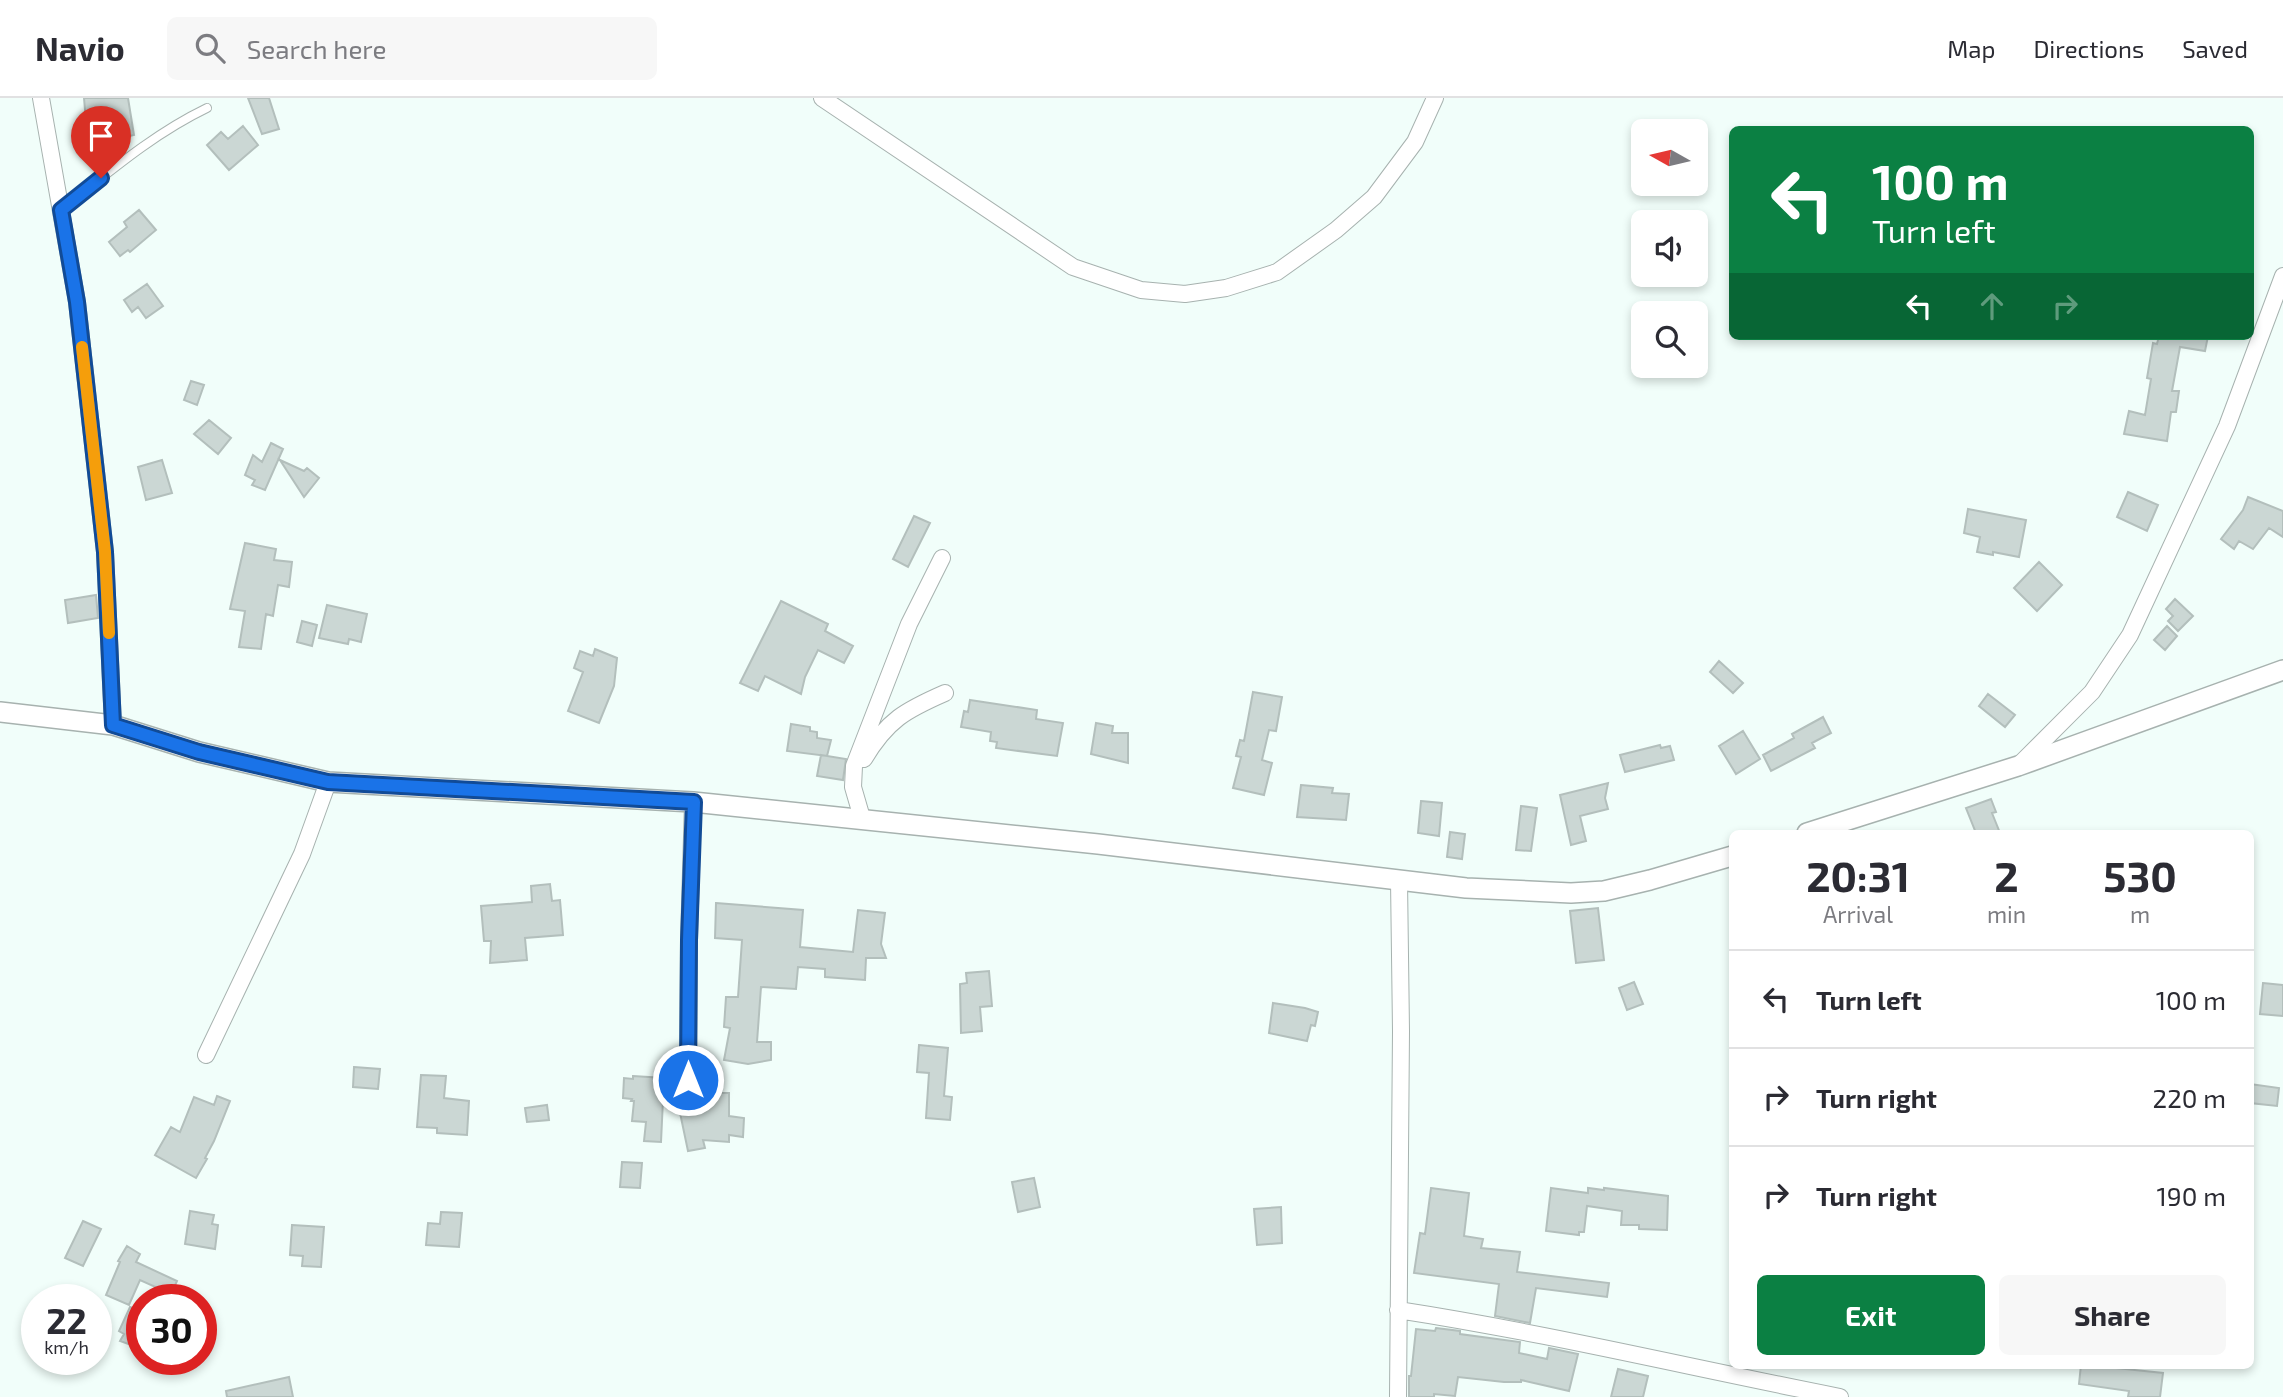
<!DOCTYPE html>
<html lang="en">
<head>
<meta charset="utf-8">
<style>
	body { margin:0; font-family:"Exo 2",sans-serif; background:#f7f7f7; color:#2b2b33; height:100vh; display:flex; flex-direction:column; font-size:26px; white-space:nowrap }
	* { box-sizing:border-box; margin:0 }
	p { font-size:23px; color:#7c7c81 }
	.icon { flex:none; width:38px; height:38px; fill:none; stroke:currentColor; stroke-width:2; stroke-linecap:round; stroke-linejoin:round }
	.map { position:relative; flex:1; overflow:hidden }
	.side { position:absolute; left:1729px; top:732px; width:525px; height:539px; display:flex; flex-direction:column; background:#fff; border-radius:10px; box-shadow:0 4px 10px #0003 }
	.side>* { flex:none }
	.guide { position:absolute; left:1729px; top:28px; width:525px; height:214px; border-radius:10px; box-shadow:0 4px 10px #0003; background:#0b8043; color:#fff; overflow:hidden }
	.needle { width:46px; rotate:278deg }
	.fabs { position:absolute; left:1631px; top:21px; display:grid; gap:14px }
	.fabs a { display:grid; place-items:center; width:77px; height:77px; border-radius:10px; background:#fff; box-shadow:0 4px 10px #0003; font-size:35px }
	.speed { position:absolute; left:21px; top:1186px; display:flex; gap:14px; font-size:35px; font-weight:700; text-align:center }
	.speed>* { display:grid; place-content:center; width:91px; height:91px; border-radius:50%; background:#fff; box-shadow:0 4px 10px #0003; line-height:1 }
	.speed small { font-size:18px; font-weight:400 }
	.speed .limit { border:10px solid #d22; background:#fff; color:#111 }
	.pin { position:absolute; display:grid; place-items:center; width:60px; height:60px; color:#fff; margin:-72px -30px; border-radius:50% 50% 50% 0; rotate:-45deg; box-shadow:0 0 7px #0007 }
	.pin .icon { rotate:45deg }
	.me { position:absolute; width:77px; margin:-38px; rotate:0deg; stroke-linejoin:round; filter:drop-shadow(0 0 5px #0008) }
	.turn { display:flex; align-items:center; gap:24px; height:147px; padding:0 28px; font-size:32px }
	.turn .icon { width:91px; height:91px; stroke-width:2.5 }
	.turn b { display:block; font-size:49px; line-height:60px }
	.lanes { display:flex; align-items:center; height:66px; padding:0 28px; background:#0003; justify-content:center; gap:35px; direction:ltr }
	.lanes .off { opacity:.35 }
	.eta { display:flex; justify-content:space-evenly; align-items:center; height:119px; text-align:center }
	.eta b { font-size:42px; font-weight:700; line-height:49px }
	.action { display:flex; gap:14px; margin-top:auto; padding:14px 28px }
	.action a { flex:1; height:80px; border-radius:10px; background:#0b8043; color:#fff; font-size:28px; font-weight:700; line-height:80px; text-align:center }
	.action a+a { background:#f7f7f7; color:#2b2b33 }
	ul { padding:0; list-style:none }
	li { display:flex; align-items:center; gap:21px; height:98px; padding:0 28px; border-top:2px solid #e1e1e2 }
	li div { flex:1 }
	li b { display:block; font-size:26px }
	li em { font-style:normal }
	header { display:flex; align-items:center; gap:42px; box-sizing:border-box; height:98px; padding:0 35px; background:#fff; border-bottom:2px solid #e1e1e2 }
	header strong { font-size:33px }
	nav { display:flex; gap:38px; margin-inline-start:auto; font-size:24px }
	.search { width:490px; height:63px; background:#f7f7f7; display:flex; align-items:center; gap:18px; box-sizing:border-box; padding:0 24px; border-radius:10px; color:#7c7c81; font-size:26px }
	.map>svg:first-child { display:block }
	.building { fill:#cbd7d4; stroke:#b3bfbc; stroke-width:2 }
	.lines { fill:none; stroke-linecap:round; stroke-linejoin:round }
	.service-casing { stroke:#a7b2af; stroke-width:10 }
	.minor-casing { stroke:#a7b2af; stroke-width:18 }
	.tertiary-casing { stroke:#a7b2af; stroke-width:22 }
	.service { stroke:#fff; stroke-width:8 }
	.minor { stroke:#fff; stroke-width:16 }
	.tertiary { stroke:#fff; stroke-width:19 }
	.route-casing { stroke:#114b97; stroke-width:18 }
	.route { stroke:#1a73e8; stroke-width:12 }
	.slow { stroke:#f59e0b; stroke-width:12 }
</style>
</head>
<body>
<header>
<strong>Navio</strong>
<div class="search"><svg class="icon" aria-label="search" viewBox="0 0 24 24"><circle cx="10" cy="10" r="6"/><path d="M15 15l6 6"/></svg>Search here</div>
<nav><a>Map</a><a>Directions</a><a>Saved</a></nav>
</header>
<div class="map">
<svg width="2283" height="1299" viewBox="0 0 2283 1299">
	<rect width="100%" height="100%" fill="#f1fefa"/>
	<path class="building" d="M84,0h44l6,37 -46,10z
		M248,0h21l10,31 -17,5z
		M243,28l15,19 -29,25 -22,-25 14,-13 7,7z
		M139,112l17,20 -26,22 -2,-2 -8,6 -11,-14 18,-15 -3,-5z
		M147,186l16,22 -17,12 -8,-11 -6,5 -8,-12z
		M2159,238h49l-3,15 -25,-4 -8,44h7l-3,21h-5l-4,29 -43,-7 5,-23 16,4 6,-36 -4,-1 6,-35 4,1z
		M191,283l13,4 -7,20 -13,-5z
		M209,322l22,18 -13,16 -24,-20z
		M271,345l12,6 -18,41 -13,-5 3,-5 -10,-5 8,-20 9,7z
		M162,362l10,33 -26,7 -8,-33z
		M280,362l24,11 3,-3 12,10 -15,19z
		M2128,394l30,13 -11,26 -30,-14z
		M2248,399l35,14v26l-14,-9 -16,21 -14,-8 -5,8 -13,-10 22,-29z
		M1968,411l58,11 -7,37 -26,-5v3l-16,-3 3,-15 -16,-4z
		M914,418l16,7 -22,44 -15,-8z
		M245,445l31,6 -2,11 18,2 -3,25 -11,-2 -5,31 -7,-2 -5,35 -22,-2 6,-36 -15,-2z
		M2039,464l23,23 -25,26 -23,-23z
		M96,497l2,23 -30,5 -3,-23z
		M2175,501l18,17 -15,15 -10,-10 5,-5 -7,-7z
		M781,503l47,23 -3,7 28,15 -9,17 -26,-13 -13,27 -4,17 -36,-18 -7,15 -18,-8z
		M327,507l40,9 -6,28 -12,-3 -1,5 -29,-6z
		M302,523l15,4 -5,21 -15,-4z
		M2167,528l10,10 -12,14 -11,-10z
		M595,551l22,9 -3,28 -15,37 -31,-12 15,-39 -9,-4 6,-17 13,5z
		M1719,563l24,22 -10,10 -23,-21z
		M1253,594l29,5 -6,34 -7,-1 -7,30 10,3 -8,32 -31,-7 8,-31 -5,-1 4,-16 4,1z
		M1988,596l27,21 -10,12 -26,-21z
		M970,602l67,10 -1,9 27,4 -6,33 -61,-8 1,-6 -7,-1 1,-9 -30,-5 3,-16 4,1z
		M1823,619l8,16 -19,10 3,5 -44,23 -8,-16 31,-17 -2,-4z
		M1096,625l17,3 -1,7h16v30l-37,-9z
		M791,626l19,3v4l7,1v6l14,2 -4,16 -40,-5z
		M1743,633l17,28 -24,15 -17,-28z
		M1660,647l1,3 9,-2 4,14 -49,12 -5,-17z
		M821,657l25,4 -3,21 -26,-4z
		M1608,685l-3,15 3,11 -28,7 6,25 -15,4 -11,-50z
		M1301,687l32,3 -1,5 17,1 -3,26 -49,-3z
		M1991,701l5,13 -4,1 8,20h-24l-10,-25z
		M1421,703l21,2 -3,33 -21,-3z
		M1521,708l16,2 -6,43 -15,-1z
		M1450,734l15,2 -3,25 -15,-2z
		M550,786l2,17 8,-1 3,35 -38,3 2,22 -37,3 1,-22h-7l-3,-35 51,-4 -1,-16z
		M716,805l87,7 -3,37 53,5 5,-42 27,3 -4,31 5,14h-20l-1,22 -40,-3v-8l-27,-2 -2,22 -35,-2 -4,55h14v18l-23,4 -24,-4 6,-32 -6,-1 2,-30h12l4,-57 -27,-2z
		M1598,810l6,52 -28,3 -6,-52z
		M989,873l3,35 -12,1 2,24 -21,2 -1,-49 7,-1 -1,-10z
		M1634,884l9,22 -16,6 -8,-22z
		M2263,885l20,2v31l-23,-2z
		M1273,905l32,5 13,4 -3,14 -4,-1 -4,16 -38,-8z
		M919,947l29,3 -4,48 8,1 -2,23 -24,-2 3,-45 -12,-1z
		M354,969l26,2 -2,20 -25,-2z
		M421,977l25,1 -2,22 25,3 -2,34 -30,-2v-5l-20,-1z
		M633,978l31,2 -3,64 -17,-1 2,-19 -14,-1 2,-20h-3l1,-2 -9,-1 1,-20 9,1z
		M674,986h4l4,5 5,1 6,-1 4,-4 10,1v7h22v23l15,2 -1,19 -14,-2v7l-26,-2 2,8 -17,3z
		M2250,986l29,4 -2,18 -27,-3z
		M217,998l13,5 -16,40 -9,17 2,1 -11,19 -41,-23 16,-28 9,5 14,-35 20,8z
		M547,1007l2,15 -22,2 -2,-14z
		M622,1064l20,1 -2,25 -20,-1z
		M1034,1080l6,29 -22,5 -6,-30z
		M1431,1090l38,5 -5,43 19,3 -2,9 39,4 -3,20 92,11 -2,14 -71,-9 -6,35 -35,-7 4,-32 -85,-11 6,-40 5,1z
		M1551,1090l37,5v-5l16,2v-2l64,8 -1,34 -28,-1v-4h-18l1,-14 -35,-5 -3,26h-5v3l-33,-4z
		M1281,1109l1,36 -25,2 -3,-36z
		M190,1113l24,4 -2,9 6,1 -3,24 -30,-5z
		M441,1114l21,1 -3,34 -33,-2 2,-22 12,1z
		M83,1123l18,8 -18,37 -18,-8z
		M292,1127l32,2 -3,40 -19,-1 1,-10 -13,-1z
		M127,1148l13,8 -4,8 41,19 -6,13 -31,-14 -11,25 -23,-10 14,-33 -2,-1z
		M130,1209l12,5v30l-5,-3 -3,7 -14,-5 4,-7 -5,-3z
		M1436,1230l24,3v3l60,8 -1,11 28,6 2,-11 29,6 -9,37 -48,-11v2h-17l-46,-5 -3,19 -21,-2v3h-25v-21h2l5,-47 19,2z
		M2081,1267h35l-1,3 48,5 -3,24h-32l1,-6 -50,-7z
		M1618,1271l30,7 -5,21h-32z
		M289,1279l4,20h-66l-1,-6z"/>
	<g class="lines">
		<defs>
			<path id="service" d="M61,112c47,-37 92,-76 146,-102"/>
			<path id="minor" d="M41,0l36,204 28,250 8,173
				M822,0l251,169 68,23 44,4 41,-6 51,-16 59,-42 38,-33 41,-55 20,-44
				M864,661c23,-39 42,-49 81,-66
				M2022,664l70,-70 38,-57 97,-209 56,-150
				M862,720l-9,-31 1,-21 55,-142 33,-66
				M206,957l96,-201 26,-72
				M688,982l1,-140 4,-138
				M1398,1212c149,23 294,58 442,87
				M1398,1299l3,-366 -2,-151"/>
			<path id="tertiary" d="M0,614l113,13 86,27 129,30 365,20 405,42 368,44 105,5 33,-2 46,-11 82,-24
				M1807,735l211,-67 265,-96"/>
		</defs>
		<use href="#service" class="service-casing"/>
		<use href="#minor" class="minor-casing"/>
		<use href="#tertiary" class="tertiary-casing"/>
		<use href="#service" class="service"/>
		<use href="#minor" class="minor"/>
		<use href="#tertiary" class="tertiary"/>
	</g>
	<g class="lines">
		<defs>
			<path id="route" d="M101,80l-40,32 16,92 28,250 8,173 86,27 129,30 366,20 -5,138 -1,140"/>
		</defs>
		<use href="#route" class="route-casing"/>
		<use href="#route" class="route"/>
		<path class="slow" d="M82,249l23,205 4,81"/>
	</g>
</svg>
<div class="fabs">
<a><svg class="needle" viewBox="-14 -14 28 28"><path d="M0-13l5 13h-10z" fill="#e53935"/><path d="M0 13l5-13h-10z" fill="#7c7c81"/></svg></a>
<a><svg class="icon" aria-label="sound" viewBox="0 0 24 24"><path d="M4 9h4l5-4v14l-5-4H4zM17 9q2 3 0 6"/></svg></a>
<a><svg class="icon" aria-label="search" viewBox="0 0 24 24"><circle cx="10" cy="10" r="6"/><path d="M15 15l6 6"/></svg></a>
</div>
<div class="speed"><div>22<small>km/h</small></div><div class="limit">30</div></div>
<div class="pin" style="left:101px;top:80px;background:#d93025"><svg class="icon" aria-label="arrive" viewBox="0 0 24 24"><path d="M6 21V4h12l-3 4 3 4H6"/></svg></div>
<svg class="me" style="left:688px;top:982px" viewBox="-20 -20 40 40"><circle r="17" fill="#1a73e8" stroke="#fff" stroke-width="3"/><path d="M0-11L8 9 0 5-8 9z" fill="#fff"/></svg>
<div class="guide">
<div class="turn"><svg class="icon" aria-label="left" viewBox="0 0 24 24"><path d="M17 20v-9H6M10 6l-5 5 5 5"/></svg><div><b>100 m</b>Turn left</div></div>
<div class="lanes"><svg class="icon" aria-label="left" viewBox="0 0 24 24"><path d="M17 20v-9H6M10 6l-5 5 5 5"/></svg><svg class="icon off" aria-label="ahead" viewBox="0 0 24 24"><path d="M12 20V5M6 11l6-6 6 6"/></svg><svg class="icon off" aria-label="right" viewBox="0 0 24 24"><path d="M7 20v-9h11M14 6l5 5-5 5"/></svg></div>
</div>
<section class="side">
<div class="eta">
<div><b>20:31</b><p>Arrival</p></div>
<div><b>2</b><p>min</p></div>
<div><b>530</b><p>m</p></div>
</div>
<ul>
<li><svg class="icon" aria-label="left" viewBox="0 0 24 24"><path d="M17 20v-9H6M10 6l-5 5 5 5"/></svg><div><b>Turn left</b></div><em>100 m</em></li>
<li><svg class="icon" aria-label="right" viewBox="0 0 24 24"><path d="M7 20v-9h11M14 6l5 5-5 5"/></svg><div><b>Turn right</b></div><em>220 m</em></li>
<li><svg class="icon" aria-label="right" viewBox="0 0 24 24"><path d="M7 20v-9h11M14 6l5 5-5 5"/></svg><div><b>Turn right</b></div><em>190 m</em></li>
</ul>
<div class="action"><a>Exit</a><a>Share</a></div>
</section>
</div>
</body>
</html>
